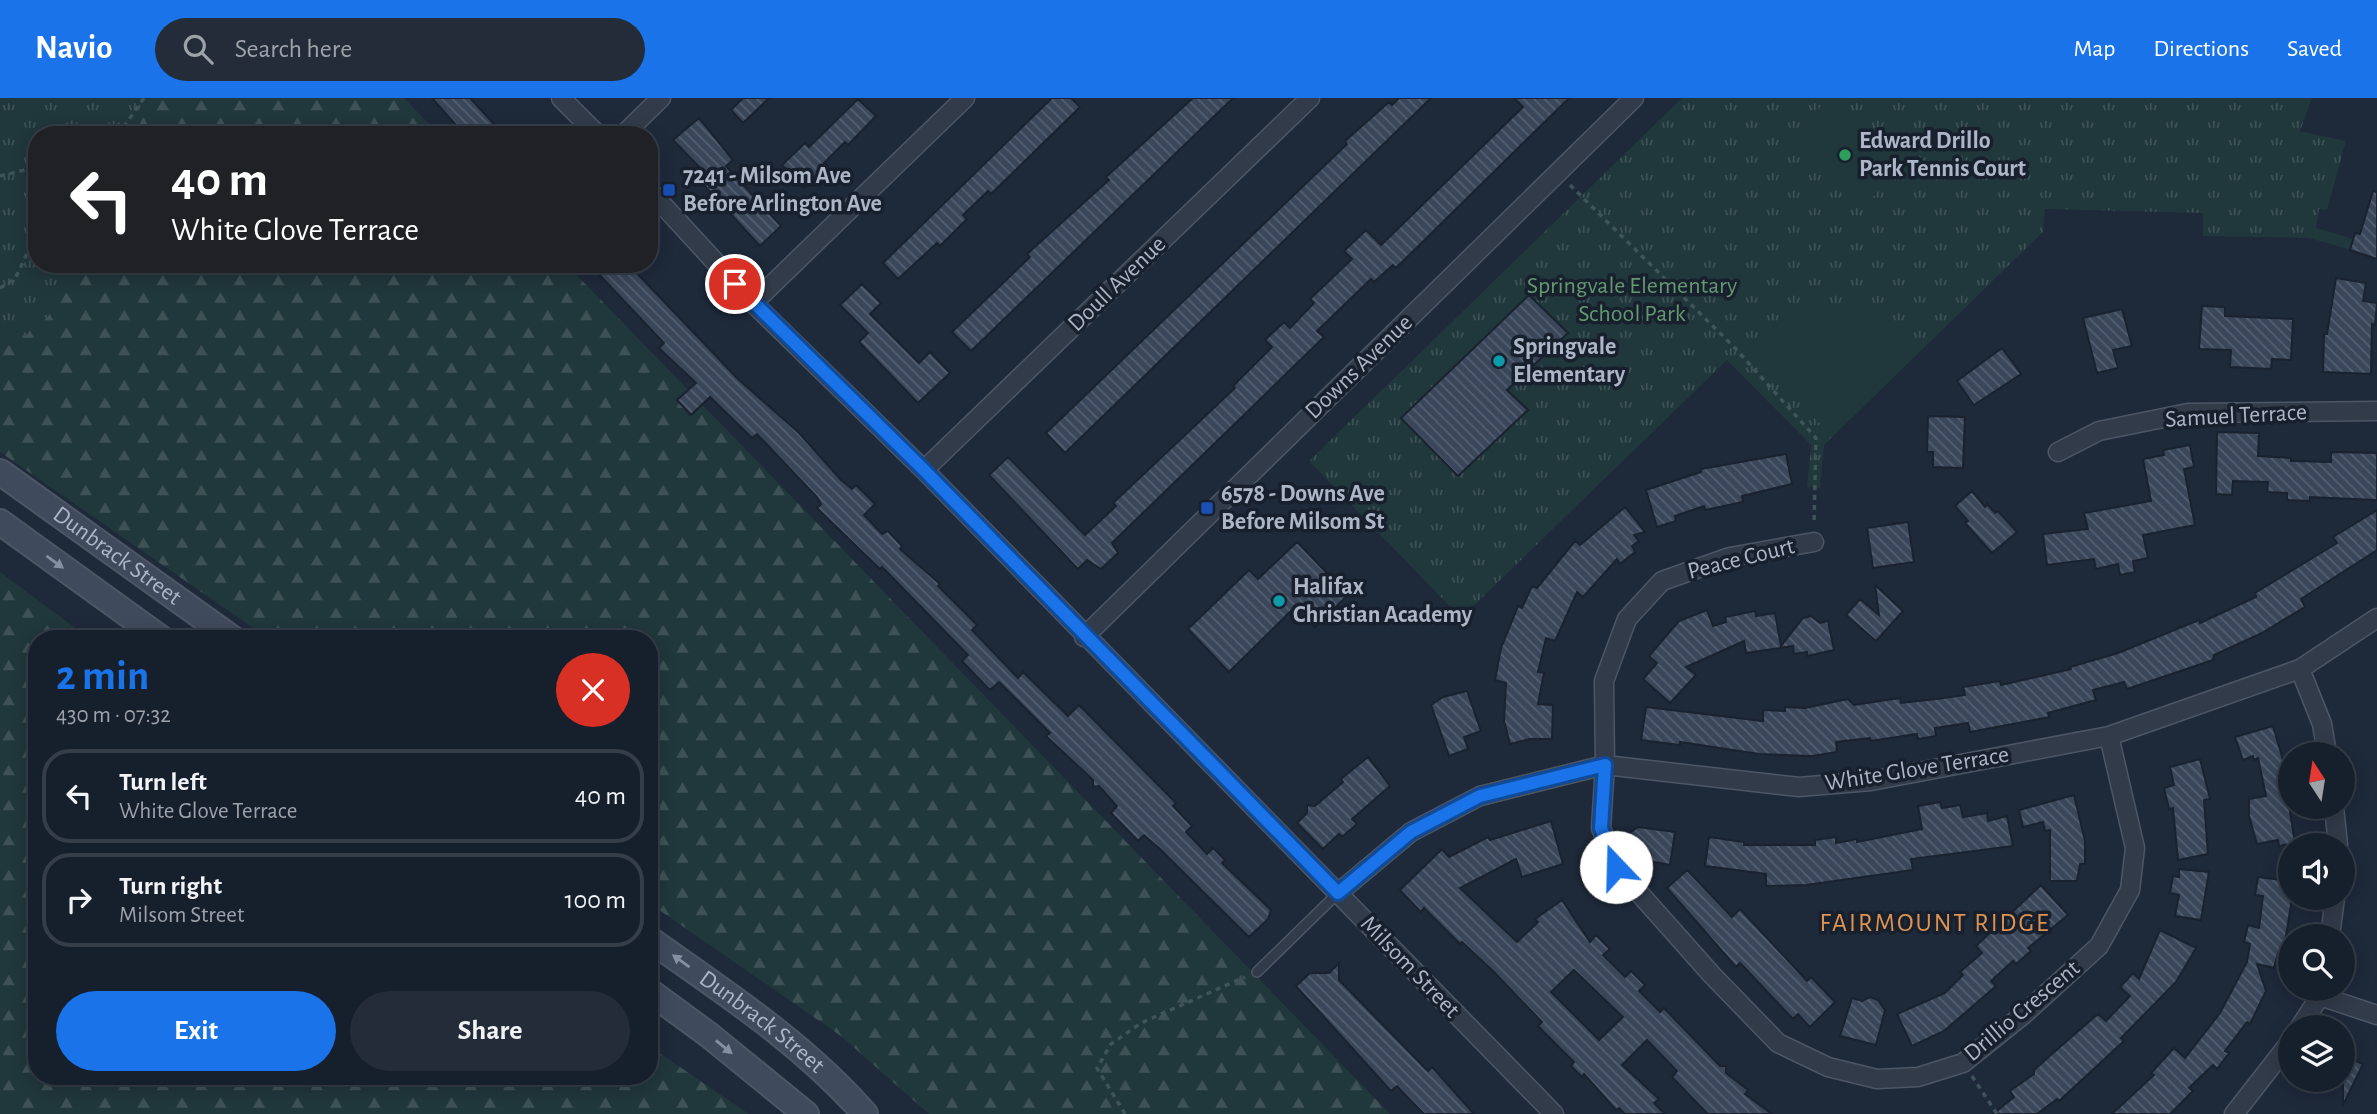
<!DOCTYPE html>
<html lang="en">
<head>
<meta charset="utf-8">
<style>
	body { margin:0; font-family:"Alegreya Sans",sans-serif; background:#232c38; color:#f1f3f6; height:100vh; display:flex; flex-direction:column; font-size:26px; white-space:nowrap }
	* { box-sizing:border-box; margin:0 }
	p { font-size:23px; color:#9ea2a9 }
	.icon { flex:none; width:38px; height:38px; fill:none; stroke:currentColor; stroke-width:2; stroke-linecap:round; stroke-linejoin:round }
	.map { position:relative; flex:1; overflow:hidden }
	.drawer { position:absolute; left:28px; top:532px; width:630px; height:455px; display:flex; flex-direction:column; background:#161f2c; border-radius:28px; box-shadow:0 4px 18px #0003,0 0 0 2px #353d48 }
	.drawer>* { flex:none }
	.banner { position:absolute; left:28px; top:28px; width:630px; height:147px; border-radius:28px; box-shadow:0 4px 18px #0003,0 0 0 2px #353d48; background:#202124; color:#fff; overflow:hidden }
	.needle { width:46px; rotate:348deg }
	.tools { position:absolute; left:2278px; top:644px; display:grid; gap:14px }
	.tools a { display:grid; place-items:center; width:77px; height:77px; border-radius:50%; background:#161f2c; box-shadow:0 4px 18px #0003,0 0 0 2px #353d48; font-size:35px }
	.pin { position:absolute; display:grid; place-items:center; width:60px; height:60px; color:#fff; margin:-30px; border:4px solid #fff; border-radius:50%; box-shadow:0 2px 7px #0007 }
	.me { position:absolute; width:77px; margin:-38px; rotate:339deg; stroke-linejoin:round; filter:drop-shadow(0 0 5px #0008) }
	.turn { display:flex; align-items:center; gap:24px; height:147px; padding:0 28px; font-size:32px }
	.turn .icon { width:91px; height:91px; stroke-width:2.5 }
	.turn b { display:block; font-size:49px; line-height:60px }
	.round { display:grid; place-items:center; flex:none; width:74px; height:74px; border-radius:37px; background:#232c38 }
	.head { display:flex; align-items:center; justify-content:space-between; height:119px; padding:0 28px }
	h1 { font-size:42px; font-weight:600; line-height:52px; color:#1a73e8 }
	.action { display:flex; gap:14px; margin-top:auto; padding:14px 28px }
	.action a { flex:1; height:80px; border-radius:42px; background:#1a73e8; color:#fff; font-size:28px; font-weight:600; line-height:80px; text-align:center }
	.action a+a { background:#232c38; color:#f1f3f6 }
	ul { padding:0; list-style:none }
	li { display:flex; align-items:center; gap:21px; height:94px; margin:0 14px 10px; padding:0 14px; border:4px solid #353d48; border-radius:28px }
	li div { flex:1 }
	li b { display:block; font-size:26px }
	li em { font-style:normal }
	header { display:flex; align-items:center; gap:42px; box-sizing:border-box; height:98px; padding:0 35px; background:#1a73e8; color:#fff }
	header strong { font-size:33px }
	nav { display:flex; gap:38px; margin-inline-start:auto; font-size:24px }
	.search { width:490px; height:63px; background:#232c38; display:flex; align-items:center; gap:18px; box-sizing:border-box; padding:0 24px; border-radius:38px; color:#9ea2a9; font-size:26px }
	.map>svg:first-child { display:block }
	.grass { fill:url(#grass-tufts) }
	.forest { fill:url(#forest-firs) }
	.garden { fill:#20373b }
	.building { fill:url(#building-back-hatch); stroke:#1a2230; stroke-width:2; fill-rule:evenodd }
	.lines { fill:none; stroke-linecap:round; stroke-linejoin:round }
	.lane-casing { stroke:#4d5665; stroke-width:12 }
	.street-casing { stroke:#4d5665; stroke-width:21 }
	.secondary-casing { stroke:#4d5665; stroke-width:28 }
	.path { stroke:#3e5458; stroke-width:3.5; stroke-dasharray:5 5; stroke-linecap:butt }
	.lane { stroke:#323b4a; stroke-width:9 }
	.street { stroke:#323b4a; stroke-width:18 }
	.secondary { stroke:#404a5d; stroke-width:24 }
	.oneway { fill:#8690a2 }
	.route-casing { stroke:#114b97; stroke-width:18 }
	.route { stroke:#1a73e8; stroke-width:12 }
	.leisure-dot { fill:#2e9e5b; stroke:#18202e; stroke-width:2.5 }
	.transit-dot { fill:#1a4fb4; stroke:#18202e; stroke-width:2.5 }
	.culture-dot { fill:#0f9aa8; stroke:#18202e; stroke-width:2.5 }
	.labels { text-anchor:middle; dominant-baseline:central; stroke-width:7; stroke-linejoin:round; paint-order:stroke }
	.poi-label { font-size:24px; font-weight:bold; fill:#acb6c7; stroke:#18202e; text-anchor:start }
	.street-label { font-size:24px; fill:#acb6c7; stroke:#18202e }
	.park-label { font-size:24px; fill:#629970; stroke:#18202e }
	.neighbourhood-label { font-size:26px; letter-spacing:2px; fill:#dd9351; stroke:#18202e }
</style>
</head>
<body>
<header>
<strong>Navio</strong>
<div class="search"><svg class="icon" aria-label="search" viewBox="0 0 24 24"><circle cx="10" cy="10" r="6"/><path d="M15 15l6 6"/></svg>Search here</div>
<nav><a>Map</a><a>Directions</a><a>Saved</a></nav>
</header>
<div class="map">
<svg width="2377" height="1016" viewBox="0 0 2377 1016">
	<defs>
		<pattern id="grass-tufts" width="24" height="20" patternUnits="userSpaceOnUse" patternTransform="scale(1.75)"><rect width="24" height="20" fill="#20373b"/><path d="M3 7l-1-3M5 7V3M7 7l1-3M15 17l-1-3M17 17v-4M19 17l1-3" fill="none" stroke="#3e5256"/></pattern>
		<pattern id="forest-firs" width="22" height="20" patternUnits="userSpaceOnUse" patternTransform="scale(1.75)"><rect width="22" height="20" fill="#20373b"/><path d="M5 1l3.5 6h-7zM16 11l3.5 6h-7z" fill="#3e5256"/></pattern>
		<pattern id="building-back-hatch" width="6" height="6" patternUnits="userSpaceOnUse" patternTransform="scale(1.75)"><rect width="6" height="6" fill="#3a475a"/><path d="M-1 5l2 2M0 0l6 6M5-1l2 2" fill="none" stroke="#545f70"/></pattern>
	</defs>
	<rect width="100%" height="100%" fill="#1e293a"/>
	<path class="grass" d="M0,0h292l-35,37h-220v129h98l-135,144z
		M1682,0h630l-12,33 46,10 -19,69 -8,-1 -3,19 61,18v11l-68,-19 -106,-2v-23l-158,-4 -2,23 -219,213 -4,43 -13,-1 4,-42 -84,-85 -266,258 -152,-157z"/>
	<path class="forest" d="M152,0h252l36,37h-307z
		M83,166h483l824,850h-461l-88,-78 -192,-133v-264h-380l-269,-187v-118l9,-9 16,11 22,-18z
		M0,474l90,67h-53v437h612v-30l100,68h-749z"/>
	<path class="garden" d="M1829,0l73,67 -33,36 -86,-57z
		M1863,210l47,44 -81,81 -82,-86 47,-36z"/>
	<path class="building" d="M432,0h38l34,37h-39z
		M743,0h26l-26,25 -12,-13z
		M1052,0h19l9,9 -89,87 -3,-3 -25,24 4,4 -27,27 -3,-3 -39,36 -15,-16z
		M1193,0h40l-262,253 -19,-19 78,-75 -3,-3 82,-74 -3,-3z
		M1399,0h32l-366,355 -19,-20 301,-289 -2,-3 44,-39 3,3z
		M1514,0h55l-173,170 -3,-3 -19,17 -3,-3 -54,52 7,6 -212,206 6,10 -17,16 -14,-9 -9,9 -89,-94 19,-18 77,78 31,-29 -3,-3 122,-115 -2,-2 39,-39 -7,-7 19,-18 6,6 24,-25 -4,-4 42,-40 -8,-8 22,-21 15,15 142,-138z
		M858,1l18,17 -28,29 -3,-3 -21,21 3,3 -23,22 -22,-23 23,-22 4,4z
		M699,20l34,42 -7,6 55,60 -21,20 -57,-62 7,-6 -37,-38z
		M2373,93l4,1v67l-27,-9 5,-17 5,1z
		M589,166h39l110,115 61,54 42,47 11,9 4,-4 19,19 -11,11 18,19 6,-3 14,15 -2,3 40,35 -2,2 39,39 -5,5 46,48 5,-6 45,44 11,-11 97,98 -3,3 19,20 -6,6 21,22 6,-6 12,12 -3,3 49,47 -3,9 -19,18 -89,-88 -16,-14 -6,6 -27,-28 6,-7 -18,-20 -6,1v-7l-47,-44 4,-3 -51,-51 -9,8 -28,-29 6,-6 -86,-88 -2,2 -63,-61 4,-4 -4,-7 -60,-63 -5,4 -42,-41 -19,18 -14,-15 19,-17 -37,-35 5,-5z
		M2336,180l30,5 -3,18 14,2 -2,22 -3,-1 -1,50 -48,-2 1,-38h3z
		M862,186l19,19 -11,11 49,49 11,-11 20,21 -32,30 -59,-61 9,-9 -28,-28z
		M1529,197l39,38 -61,57 21,20 -70,66 -57,-58z
		M2202,208l23,1v9l68,3 -2,41 -19,-1 -1,10 -41,-2 1,-17 -32,-1z
		M2122,211l10,37 -19,4 5,18 -21,5 -14,-55z
		M2002,250l19,26 -47,31 -17,-24z
		M1928,318l37,1 -2,51 -30,-1v-15h-6z
		M2217,334l42,1 -1,23 33,2v3l40,1v-10l46,1v47l-67,-3v4l-23,-1v-7l-20,-1 1,-10 -35,-1 -1,14 -16,-1z
		M2190,347l4,22 -10,2 11,56 -52,10 5,23 -15,3 2,11 -15,3 -2,-11 -22,5 -2,-10 -47,6 -4,-31 45,-5 -4,-16 67,-12 -8,-42 21,-4 -1,-5z
		M1786,356l6,30 -50,12 1,6 -38,8 -1,-4 -29,10 1,5 -19,6 -11,-37 55,-18v-3z
		M1972,393l13,16 2,-3 8,9 3,-2 19,21 -25,21 -27,-30 3,-2 -13,-15z
		M1625,409l20,25 -11,3 5,6 -7,5 3,6 -15,12 -3,-5 -34,38 -6,-5 -22,49 -9,-3 -8,34 6,1 -6,31 15,1 -1,34h-22l-20,5 -6,-23 2,-38 -11,-3 6,-32 17,-42 4,2 10,-22 5,2 38,-47 5,4z
		M2377,412v40l-76,49 4,8 -43,26 -48,22 -1,5 -86,29 -3,-7 -31,8 3,10 -48,13 2,4 -80,15 -2,-9 -33,5 1,8 -18,3 -1,-5 -46,7 -1,-3 -34,4 1,10 -25,4 -53,-2 -79,-12v3l-39,-5 5,-33 117,14v-11l22,1v-4l20,1 43,-9 6,6 46,-7 1,5 35,-4 29,-4 -2,-8 37,-6 1,4 70,-16 -1,-2 48,-14 81,-33 1,3 56,-26 -1,-4 82,-50 -4,-6z
		M1908,424l6,40 -41,6 -6,-40z
		M1297,444l51,53 -33,32 -20,-20 -66,65 -41,-43 61,-59 9,9z
		M1875,487l28,26 -27,30 -30,-26 14,-16 19,16z
		M1707,512l6,16 13,-4 -1,-5 30,-6 1,5 19,-3 6,33 22,-28 8,-2 9,7 8,-2 6,29 -27,6v-4l-13,2 -1,-8 -47,7 -2,-12 -58,26 10,8 -26,28 -27,-24 14,-16 -8,-7 30,-35z
		M1467,593l14,40 -17,6 4,12 -19,7 -18,-51 12,-8z
		M2273,628l18,61v5l-4,1 8,50 -16,3 -1,-6 -21,4 -8,-28v-17l17,-3 -8,-38 -4,2 -1,-4 -10,4 -8,-23z
		M1368,659l22,29 -38,33 5,5 -15,13 -3,-3 -16,15 -26,-26 10,-10v-8l8,1 28,-24 -2,-3z
		M2200,661l10,40 -6,1 4,54 -30,6 -5,-52 -4,1 -5,-21 10,-3 -4,-18z
		M2074,697l11,46v23h-5l-3,17h-27v-51l-5,1 -2,-9 -20,5 -4,-17z
		M1940,704l2,6 18,-3 3,12 24,-4 1,8 19,-5 6,30 -102,13 2,11 -107,15 -40,1v-12l-61,-8 4,-29 35,5v3h71v-5l21,-3v6l21,-4v3l65,-13 -4,-23z
		M1551,723l12,43 -41,13 -6,-18 -56,29 57,54 21,-20 -3,-3 27,-19 28,42 6,-7 14,14 -7,6 22,22 6,-6 14,14 -6,6 21,21 4,-4 56,58h6v7l22,17 -3,4 27,20h-64l-36,-37 5,-6 -30,-31 -25,25 37,34 -5,4 11,11h-40l-6,-6 -3,2 -32,-36 -2,3 -11,-11 3,-4 -36,-36 4,-4 -48,-50 -32,-30 -2,2 -36,-36 -3,4 -21,-22 42,-41 7,8 39,-20 2,3zM1574,872l49,47 -24,23 -48,-48z
		M1638,729l37,5 -5,33 -41,-8 2,-18 -3,-5z
		M2179,771l30,3 -8,48 -26,-4 4,-21 -9,-2 3,-17 6,1z
		M1687,772l45,47 8,-8 67,72 4,-4 24,25 -25,25 -12,-13 -5,5 -53,-56 -4,4 -69,-79z
		M2258,779l33,4v24l-8,49 -5,-1 -4,15 -17,-4 9,27 -16,33 -3,-2 -22,29 4,2 -12,16 -4,-4 -24,23 4,3 -23,23h-58l42,-39 -3,-2 23,-25 11,10 35,-45 27,-51 3,-18 -6,-2 4,-17 11,3 4,-32 -8,-1z
		M2041,787l27,30 -40,33 3,3 -15,13 -3,-3 -22,20 5,5 -52,45 -32,15 -15,-32 48,-21 18,-18 -3,-3 22,-19 -6,-7z
		M2160,832l36,18 -20,34 -55,56 3,3 -65,60 -2,-2 -20,15h-44l21,-17 -4,-6 24,-17v-4l27,-24 37,-32 8,7 24,-25 -10,-9 13,-14 6,6z
		M1339,865v17l89,91 4,-4 42,47h-50l-27,-28 -6,5 -95,-105 14,-13h19z
		M1870,899l8,3 7,10 -9,35 -36,-9 12,-38 10,3z
		M2343,957l20,9 -20,41z"/>
	<g class="lines">
		<defs>
			<path id="lane" d="M1257,874l81,-79"/>
			<path id="street" d="M561,0l37,37
				M623,37l38,-37
				M649,92l104,113 171,167 630,644
				M753,205l212,-205
				M2058,354l41,-21 89,-18 189,-2
				M924,372l386,-372
				M1814,444l-84,15 -68,24 -35,38 -23,62 1,84 -4,63 15,39 96,108 66,68 50,24 49,12 41,-2 45,-14 60,-48 76,-69 31,-56 5,-42 -26,-112
				M1084,539l550,-539
				M2300,571l22,55 5,30
				M2334,709l4,38
				M1338,795l73,-61 69,-36 125,-31 194,22 72,-6 238,-45 191,-67 77,-51
				M2330,838l5,-38
				M2320,898l57,19
				M2300,929l20,-31 2,-7
				M2234,1016l57,-73"/>
			<g id="secondary">
				<path id="s1" d="M0,374l233,167"/>
				<path d="M0,424l162,117"/>
				<path id="s2" d="M649,841c75,53 155,105 216,175"/>
				<path d="M649,893l60,44 97,79"/>
			</g>
		</defs>
		<use href="#lane" class="lane-casing"/>
		<use href="#street" class="street-casing"/>
		<use href="#secondary" class="secondary-casing"/>
		<path class="path" d="M118,37l26,-37
			M0,78l37,-9
			M1570,87l165,163 81,90 -2,87
			M0,190l15,-9 22,-47
			M1972,978l25,38
			M1125,1016l-28,-46 14,-24 30,-21 104,-46"/>
		<use href="#lane" class="lane"/>
		<use href="#street" class="street"/>
		<use href="#secondary" class="secondary"/>
	</g>
	<defs><path id="oneway-solid" d="M-6-.8H1V-3.2L6.5 0L1 3.2V.8H-6Z" transform="scale(1.75)"/></defs>
	<g class="oneway">
		<use href="#oneway-solid" transform="translate(55 464) rotate(36)"/>
		<use href="#oneway-solid" transform="translate(681 863) rotate(-144)"/>
		<use href="#oneway-solid" transform="translate(724 949) rotate(39)"/>
	</g>
	<g class="lines">
		<defs>
			<path id="route" d="M735,186l189,186 414,423 73,-61 69,-36 125,-31 -4,63 15,39"/>
		</defs>
		<use href="#route" class="route-casing"/>
		<use href="#route" class="route"/>
	</g>
	<circle class="leisure-dot" cx="1845" cy="57" r="7"/>
	<g class="transit-dot">
		<rect x="662" y="85" width="14" height="14" rx="3.5"/>
		<rect x="1200" y="403" width="14" height="14" rx="3.5"/>
	</g>
	<g class="culture-dot">
		<circle cx="1499" cy="263" r="7"/>
		<circle cx="1279" cy="503" r="7"/>
	</g>
	<g class="labels">
		<g class="poi-label">
			<text x="1859" y="43">Edward Drillo<tspan x="1859" dy="28">Park Tennis Court</tspan></text>
			<text x="683" y="78">7241 - Milsom Ave<tspan x="683" dy="28">Before Arlington Ave</tspan></text>
			<text x="1513" y="249">Springvale<tspan x="1513" dy="28">Elementary</tspan></text>
			<text x="1221" y="396">6578 - Downs Ave<tspan x="1221" dy="28">Before Milsom St</tspan></text>
			<text x="1293" y="489">Halifax<tspan x="1293" dy="28">Christian Academy</tspan></text>
		</g>
		<g class="street-label">
			<text transform="translate(1117 186) rotate(-44)">Doull Avenue</text>
			<text transform="translate(1359 269) rotate(-44)">Downs Avenue</text>
			<text transform="translate(2236 318) rotate(-3)">Samuel Terrace</text>
			<text stroke="none"><textPath href="#s1" startOffset="144">Dunbrack Street</textPath></text>
			<text transform="translate(1741 461) rotate(-14)">Peace Court</text>
			<text transform="translate(1917 671) rotate(-9)">White Glove Terrace</text>
			<text transform="translate(1410 869) rotate(46)">Milsom Street</text>
			<text transform="translate(2022 913) rotate(-40)">Drillio Crescent</text>
			<text stroke="none"><textPath href="#s2" startOffset="140">Dunbrack Street</textPath></text>
		</g>
		<g class="park-label">
			<text x="1632" y="188">Springvale Elementary<tspan x="1632" dy="28">School Park</tspan></text>
		</g>
		<g class="neighbourhood-label">
			<text x="1935" y="825">FAIRMOUNT RIDGE</text>
		</g>
	</g>
</svg>
<div class="tools">
<a><svg class="needle" viewBox="-14 -14 28 28"><path d="M0-13l5 13h-10z" fill="#e53935"/><path d="M0 13l5-13h-10z" fill="#9ea2a9"/></svg></a>
<a><svg class="icon" aria-label="sound" viewBox="0 0 24 24"><path d="M4 9h4l5-4v14l-5-4H4zM17 9q2 3 0 6"/></svg></a>
<a><svg class="icon" aria-label="search" viewBox="0 0 24 24"><circle cx="10" cy="10" r="6"/><path d="M15 15l6 6"/></svg></a>
<a><svg class="icon" aria-label="layers" viewBox="0 0 24 24"><path d="M12 4l9 5-9 5-9-5zM3 14l9 5 9-5"/></svg></a>
</div>
<div class="pin" style="left:735px;top:186px;background:#d93025"><svg class="icon" aria-label="arrive" viewBox="0 0 24 24"><path d="M6 21V4h12l-3 4 3 4H6"/></svg></div>
<svg class="me" style="left:1616px;top:769px" viewBox="-20 -20 40 40"><circle r="19" fill="#fff"/><path d="M0-13L10 11 0 6-10 11z" fill="#1a73e8"/></svg>
<div class="banner">
<div class="turn"><svg class="icon" aria-label="left" viewBox="0 0 24 24"><path d="M17 20v-9H6M10 6l-5 5 5 5"/></svg><div><b>40 m</b>White Glove Terrace</div></div>
</div>
<section class="drawer">
<div class="head"><div><h1>2 min</h1><p>430 m · 07:32</p></div><a class="round" style="background:#d93025;color:#fff"><svg class="icon" aria-label="close" viewBox="0 0 24 24"><path d="M6 6l12 12M18 6L6 18"/></svg></a></div>
<ul>
<li><svg class="icon" aria-label="left" viewBox="0 0 24 24"><path d="M17 20v-9H6M10 6l-5 5 5 5"/></svg><div><b>Turn left</b><p>White Glove Terrace</p></div><em>40 m</em></li>
<li><svg class="icon" aria-label="right" viewBox="0 0 24 24"><path d="M7 20v-9h11M14 6l5 5-5 5"/></svg><div><b>Turn right</b><p>Milsom Street</p></div><em>100 m</em></li>
</ul>
<div class="action"><a>Exit</a><a>Share</a></div>
</section>
</div>
</body>
</html>
